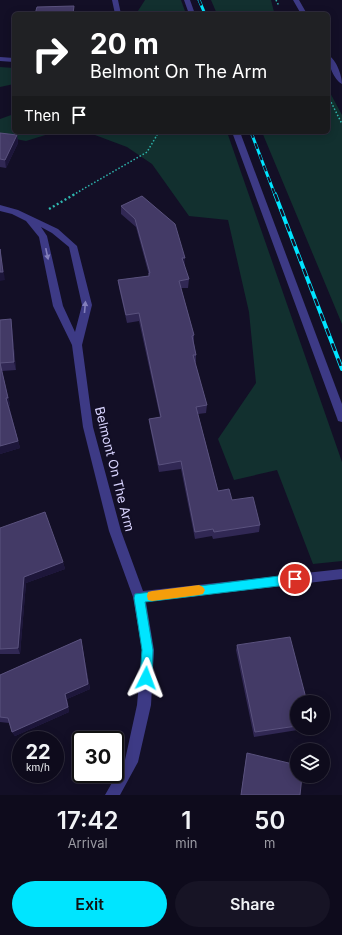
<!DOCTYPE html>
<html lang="en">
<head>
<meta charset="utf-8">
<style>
	body { margin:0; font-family:Inter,sans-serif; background:#171425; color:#f1f3f6; height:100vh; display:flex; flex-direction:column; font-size:15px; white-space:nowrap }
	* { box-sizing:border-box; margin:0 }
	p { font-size:13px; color:#9b9ba3 }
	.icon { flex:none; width:22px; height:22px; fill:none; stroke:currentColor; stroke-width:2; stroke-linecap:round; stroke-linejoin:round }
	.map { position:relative; height:795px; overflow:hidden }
	.sheet { display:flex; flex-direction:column; background:#0e0b1c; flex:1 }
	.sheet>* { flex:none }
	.top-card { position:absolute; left:12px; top:12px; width:318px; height:122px; border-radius:6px; box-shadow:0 2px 10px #0003,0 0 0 1px #2e2b3b; background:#202124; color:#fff; overflow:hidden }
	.fabs { position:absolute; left:290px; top:695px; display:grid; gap:8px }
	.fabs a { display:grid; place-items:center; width:40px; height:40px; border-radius:50%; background:#0e0b1c; box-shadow:0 2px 10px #0003,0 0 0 1px #2e2b3b; font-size:20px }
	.speed { position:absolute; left:12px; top:731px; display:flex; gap:8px; font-size:20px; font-weight:700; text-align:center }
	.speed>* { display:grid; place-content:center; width:52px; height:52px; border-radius:50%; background:#0e0b1c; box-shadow:0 2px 10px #0003,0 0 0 1px #2e2b3b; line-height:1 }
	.speed small { font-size:10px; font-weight:400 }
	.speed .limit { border:2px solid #111; border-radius:6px; background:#fff; color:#111 }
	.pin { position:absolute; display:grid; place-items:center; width:34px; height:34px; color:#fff; margin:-17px; border:2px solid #fff; border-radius:50%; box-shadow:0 1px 4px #0007 }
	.me { position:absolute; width:44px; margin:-22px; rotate:3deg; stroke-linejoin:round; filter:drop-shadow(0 0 3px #0008) }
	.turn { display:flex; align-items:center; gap:14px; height:84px; padding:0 12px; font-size:18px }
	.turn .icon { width:52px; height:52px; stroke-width:2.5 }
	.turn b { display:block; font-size:28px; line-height:34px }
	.then { display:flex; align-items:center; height:38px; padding:0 12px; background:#0003; gap:8px; font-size:15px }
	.eta { display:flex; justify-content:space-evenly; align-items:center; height:68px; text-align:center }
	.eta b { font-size:24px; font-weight:600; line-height:28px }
	.cta { display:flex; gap:8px; margin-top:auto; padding:8px 12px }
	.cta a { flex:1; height:46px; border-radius:24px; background:#00e5ff; color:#111; font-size:16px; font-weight:600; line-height:46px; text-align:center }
	.cta a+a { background:#171425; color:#f1f3f6 }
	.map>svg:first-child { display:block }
	.green { fill:#12302f }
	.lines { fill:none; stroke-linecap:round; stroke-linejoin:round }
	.path-far1 { stroke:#2fb8b0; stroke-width:1.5; stroke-dasharray:1.5 2; stroke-linecap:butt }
	.path { stroke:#2fb8b0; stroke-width:2.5; stroke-dasharray:2 2.5; stroke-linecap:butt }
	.service { fill:#3d3a85; fill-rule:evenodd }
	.minor { fill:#3d3a85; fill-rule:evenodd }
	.tertiary { fill:#3d3a85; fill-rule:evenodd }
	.rail-far1-casing { stroke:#00e5ff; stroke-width:3 }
	.rail-casing { stroke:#00e5ff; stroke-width:4 }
	.rail-far1 { stroke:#130f26; stroke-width:2; stroke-dasharray:6; stroke-linecap:butt }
	.rail { stroke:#130f26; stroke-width:2.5; stroke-dasharray:8; stroke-linecap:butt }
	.wall { fill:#312854 }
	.shaded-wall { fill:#1d163a }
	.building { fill:#433a66; stroke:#5a527e }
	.oneway { fill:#837fbc }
	.route { fill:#00e5ff; stroke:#0095a6 }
	.slow { fill:#f59e0b }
	.labels { text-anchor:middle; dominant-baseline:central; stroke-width:4; stroke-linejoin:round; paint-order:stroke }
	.street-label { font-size:13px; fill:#d9d4ff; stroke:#130f26 }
</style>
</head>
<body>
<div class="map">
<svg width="342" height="795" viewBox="0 0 342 795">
	<rect width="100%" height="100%" fill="#130f26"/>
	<path class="green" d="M145,0h36l5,14h-50z
		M211,0h60l3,12 2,2h-59z
		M0,67l14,1v16l-14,3z
		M328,89l14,26v209l-80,-192h66z
		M14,114v18h41l-29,9 -26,-5v-17z
		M87,132h140l115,330v99l-29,3 -36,-94 -43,10 -16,-41 38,-56 -7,-71 -21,-92 -39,-4 -37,-52 -25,-17z"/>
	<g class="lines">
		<path class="path-far1" d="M276,0l3,6
			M328,96l14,28
			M73,195l74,-43 10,-17 -2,-3"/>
		<path class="path" d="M49,209l26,-15"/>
		<path class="service" d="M184,0h6l5,14h-6z
			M232,132h8l102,272v18l-4,-1 -1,-3z"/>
		<path class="minor" d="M112,0h6l3,14h-6z
			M0,57l14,1v4l-14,-1z
			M0,205l18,5 40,19 19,17 15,59 -10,40 11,82 28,104 22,60 199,-22v10l-196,23 8,48 -3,55 -13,57 -18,33h-15l20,-35 12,-55 5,-55 -9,-53 -24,-66 -26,-104 -11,-82 -19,-39 -14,-69 -13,-16 -14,-7 -12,-3zM41,227l11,6 17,14 13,58 -7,27 -12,-26 -16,-70z"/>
		<path class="tertiary" d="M293,0h6l8,14h-6z
			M328,55c8,4 14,20 14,29 -8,-4 -14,-20 -14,-29z"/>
		<defs>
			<path id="rail-far1" d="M199,0l6,14
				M251,132l24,63"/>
			<path id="rail" d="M275,194l67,175"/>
		</defs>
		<use href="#rail-far1" class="rail-far1-casing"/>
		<use href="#rail" class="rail-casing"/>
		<use href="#rail-far1" class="rail-far1"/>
		<use href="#rail" class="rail"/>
	</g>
	<path class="wall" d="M0,133l17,2 1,8 -12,25 -6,-1z
		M121,206l64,52v8h-1l5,13 -1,9h-7l13,47v8l2,12v7l-1,1 12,42 -1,8 -8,1 20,77 14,9 28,25 -1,7 -46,7 -1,-3 -17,3 -14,-70 -22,3 -9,-45 -1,-8 11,-2 -21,-96 -12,2 -8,-35 -1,-8 31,-4v-1l-13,-48 -15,-13z
		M11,319l1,8 4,43 -14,1 8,34 -1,1 11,42 -20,6v-134z
		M0,528l63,34 2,7 -39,14 -6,71h-20z
		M81,639l9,50 -23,10 2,13 -54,24 -3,-4 -3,-9 -9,-1v-47z
		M237,645l60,57v26h13l-56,9 -18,-87z
		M247,753l53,42h-59l5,-37z"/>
	<path class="shaded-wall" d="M17,135l1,8 -12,25 -1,-8z
		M0,247l5,33 -5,1z
		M182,258h3v8h-3z
		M11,319l1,8 4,43 -2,-8z
		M0,363l10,42 -1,1 11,42 -20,6v-8l6,-48z
		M63,562l2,7 -39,14 -6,71 -2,-6 6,-71z
		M81,639l9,50 -23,10 2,13 -54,24 -3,-4 53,-38z"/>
	<path class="building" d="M74,6l-1,8h-38l2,-7z
		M0,133l17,2 -12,25 -5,-1z
		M142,196l33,28 10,34h-3l7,21 -10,2 15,54 -2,1 4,19h-3l14,50 -11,2 22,84 11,-2 3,11 21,-3 7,28 -46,7 -1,-3 -18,3 -14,-71 -22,4 -10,-46 12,-2 -22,-104 -13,2 -8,-35 31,-4v-3h1l-15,-54 -14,-13z
		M0,249l3,23h-3z
		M11,319l3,43 -14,1 8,35h-2l12,43 -18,5v-126z
		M45,512l18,50 -39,15 -6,71 -18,1v-121z
		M290,637l17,65h-10v24l-42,6 -18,-87z
		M81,639l7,45 -23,10 3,13 -56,25 -4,-14 -8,-1v-42z
		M247,753l50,12v11h5l-2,19h-59z"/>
	<defs><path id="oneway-solid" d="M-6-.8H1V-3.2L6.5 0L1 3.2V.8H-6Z"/></defs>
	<g class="oneway">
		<use href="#oneway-solid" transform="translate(47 254) rotate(78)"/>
		<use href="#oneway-solid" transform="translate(85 307) rotate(-85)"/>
	</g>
	<path class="route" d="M295,574l4,2 2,3 -2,4 -4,1 -150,18 8,48 -1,28 -2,4 -4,1 -4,-1 -2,-4 2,-28 -8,-52 1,-4z"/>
	<path class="slow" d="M199,585l4,2 2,3 -2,4 -4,1 -47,6 -4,-1 -1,-4 1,-4 4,-1z"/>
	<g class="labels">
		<g class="street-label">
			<text transform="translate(115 469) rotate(76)">Belmont On The Arm</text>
		</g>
	</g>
</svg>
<div class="fabs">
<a><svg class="icon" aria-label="sound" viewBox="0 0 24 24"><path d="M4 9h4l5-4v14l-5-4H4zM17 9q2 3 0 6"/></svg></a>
<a><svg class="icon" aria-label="layers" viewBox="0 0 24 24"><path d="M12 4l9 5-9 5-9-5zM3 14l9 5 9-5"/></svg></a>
</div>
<div class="speed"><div>22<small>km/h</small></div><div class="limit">30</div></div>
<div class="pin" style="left:295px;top:579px;background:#d93025"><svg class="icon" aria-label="arrive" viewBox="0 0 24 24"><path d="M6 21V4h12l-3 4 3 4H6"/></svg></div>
<svg class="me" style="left:146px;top:678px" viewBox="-20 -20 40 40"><path d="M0-17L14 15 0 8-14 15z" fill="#00e5ff" stroke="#fff" stroke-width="4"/></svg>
<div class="top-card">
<div class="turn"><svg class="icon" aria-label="right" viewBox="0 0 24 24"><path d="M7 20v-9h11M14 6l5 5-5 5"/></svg><div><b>20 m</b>Belmont On The Arm</div></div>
<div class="then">Then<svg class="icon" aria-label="arrive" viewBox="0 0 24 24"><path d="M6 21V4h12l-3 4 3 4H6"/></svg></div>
</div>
</div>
<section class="sheet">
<div class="eta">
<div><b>17:42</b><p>Arrival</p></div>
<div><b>1</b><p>min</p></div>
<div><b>50</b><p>m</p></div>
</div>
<div class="cta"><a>Exit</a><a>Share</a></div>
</section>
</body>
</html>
